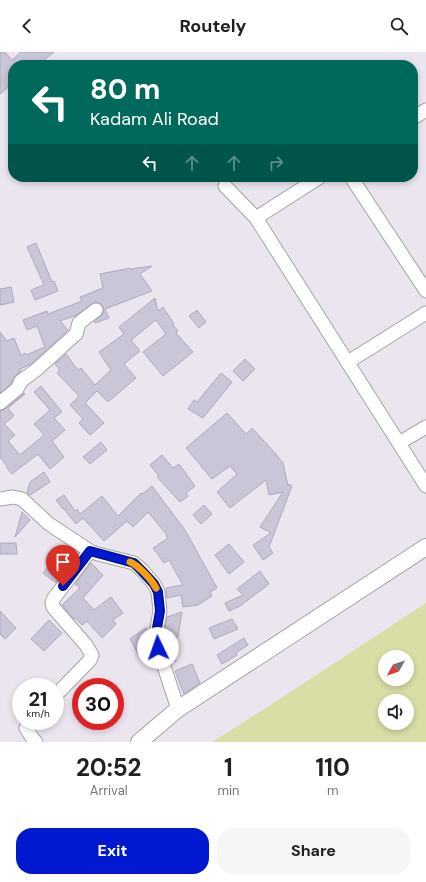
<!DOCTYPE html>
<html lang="en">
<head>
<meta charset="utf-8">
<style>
	body { margin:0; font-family:"DM Sans",sans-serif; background:#f6f6f6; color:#202124; height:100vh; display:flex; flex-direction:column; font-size:15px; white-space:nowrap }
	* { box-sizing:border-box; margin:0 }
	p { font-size:13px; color:#757577 }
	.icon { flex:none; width:22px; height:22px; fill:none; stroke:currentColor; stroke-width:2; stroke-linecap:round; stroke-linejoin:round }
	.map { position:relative; height:690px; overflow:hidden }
	.panel { display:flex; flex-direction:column; background:#fff; flex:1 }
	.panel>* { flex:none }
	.banner { position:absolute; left:8px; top:8px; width:410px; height:122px; border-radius:16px; box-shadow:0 2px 6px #0003; background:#00695c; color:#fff; overflow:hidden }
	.needle { width:26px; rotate:230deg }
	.fabs { position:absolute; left:378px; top:598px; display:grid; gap:8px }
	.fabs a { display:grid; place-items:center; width:36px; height:36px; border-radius:50%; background:#fff; box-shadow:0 2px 6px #0003; font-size:20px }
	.speed { position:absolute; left:12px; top:626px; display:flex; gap:8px; font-size:20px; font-weight:700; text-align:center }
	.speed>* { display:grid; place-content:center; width:52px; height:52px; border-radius:50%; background:#fff; box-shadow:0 2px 6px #0003; line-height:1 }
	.speed small { font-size:10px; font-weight:400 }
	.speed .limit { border:6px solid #d22; background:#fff; color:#111 }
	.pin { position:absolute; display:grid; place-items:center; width:34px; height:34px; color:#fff; margin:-41px -17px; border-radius:50% 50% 50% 0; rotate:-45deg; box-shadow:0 0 4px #0007 }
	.pin .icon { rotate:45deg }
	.me { position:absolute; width:44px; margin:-22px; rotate:357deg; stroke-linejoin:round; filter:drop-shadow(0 0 3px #0008) }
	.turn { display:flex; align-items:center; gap:14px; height:84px; padding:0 16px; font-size:18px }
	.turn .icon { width:52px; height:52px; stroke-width:2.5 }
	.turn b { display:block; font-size:28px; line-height:34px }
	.lanes { display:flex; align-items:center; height:38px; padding:0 16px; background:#0003; justify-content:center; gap:20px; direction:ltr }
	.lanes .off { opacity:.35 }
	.eta { display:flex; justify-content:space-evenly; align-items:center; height:68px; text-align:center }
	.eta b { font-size:24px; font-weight:700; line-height:28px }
	.action { display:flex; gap:8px; margin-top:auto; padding:8px 16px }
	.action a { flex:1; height:46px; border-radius:16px; background:#0018cf; color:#fff; font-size:16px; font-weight:700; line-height:46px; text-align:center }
	.action a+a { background:#f6f6f6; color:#202124 }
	header { display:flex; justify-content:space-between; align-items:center; height:52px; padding:0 16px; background:#fff; font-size:18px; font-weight:700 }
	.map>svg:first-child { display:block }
	.water { fill:#d8dea5; fill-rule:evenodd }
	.building { fill:#cbc6d7; stroke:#b0a7c2 }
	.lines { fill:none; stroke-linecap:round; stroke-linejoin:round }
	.minor-casing { stroke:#a3a3a3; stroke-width:15 }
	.tertiary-casing { stroke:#a3a3a3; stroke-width:18 }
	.minor { stroke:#fff; stroke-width:13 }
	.tertiary { stroke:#fff; stroke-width:16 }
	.route-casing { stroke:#001087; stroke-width:10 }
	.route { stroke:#0018cf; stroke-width:7 }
	.slow { stroke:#f59e0b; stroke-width:7 }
</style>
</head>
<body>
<header><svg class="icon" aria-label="back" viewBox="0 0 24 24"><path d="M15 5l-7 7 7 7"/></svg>Routely<svg class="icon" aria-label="search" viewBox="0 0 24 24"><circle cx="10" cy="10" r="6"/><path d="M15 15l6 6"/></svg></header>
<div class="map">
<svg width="426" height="690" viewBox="0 0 426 690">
	<rect width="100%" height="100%" fill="#ebe5f0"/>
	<path class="water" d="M426,551v139h-214l57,-36zM385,605h22v22h-22zM385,649h22v22h-22z"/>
	<path class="building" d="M0,0h5l7,8 9,-8h33l-10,8 6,5h-37v18l-13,11z
		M36,191l16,39 2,-1 4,10 -23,9 -4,-10 13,-5 -17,-38z
		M152,214l-12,8 12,17 -47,18 4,9 -14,5 -1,-2 7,-5 2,-3 1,-4 -2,-4 -3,-2 -4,-1 -4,2 -14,11 -17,6 8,9 -37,34 -11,5 1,2 -7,6 -3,7 -11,9v-61l7,9 7,-3 7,18 4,-3 1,2 19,-8 -8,-21 -10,4 -4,-10 24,-9 1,3 34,-13 -2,-4 23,-9 -3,-14 30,-6v1z
		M11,235l3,15 -14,3v-16z
		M155,246l3,13 5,-4 11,17 -1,1 5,6 -2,2 17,19 -30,24 -20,-24 23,-18 -10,-14 -25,20 9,11 -16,13 12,14 -28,24 -11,-11 -12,12 19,20 -14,12 -11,-12 4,-4 -13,-14 9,-9 -22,-23 3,-3 -5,-6 11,-10 12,16 3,-2 14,17 16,-15 -12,-18 25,-18 -5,-7z
		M197,258l9,12 -7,6 -10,-12z
		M245,307l10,10 -12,12 -10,-10z
		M221,321l11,9 -29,36 -15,-9 6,-9 3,2z
		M41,334l21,26 -8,6 11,12 -13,11 12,16 -14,12 -12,-15 -26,20 -6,-7 1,-1 -7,-9v-46l5,-2 19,-16 1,1 -17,14 6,8 -10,8 11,11 -7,6 12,14 24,-20 -10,-11 16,-14 -16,-18z
		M227,361l19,21 6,-6 23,25 8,10 5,23 1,-2 3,2 -23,61 4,6 -10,7 -10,-15 18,-12 -11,-6 23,-35 -14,3 -3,-15 -36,28 -13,-16 20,-18 -7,-8 -18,13 -26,-31z
		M101,390l6,8 -17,14 -7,-7z
		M162,403l11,13 6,-4 16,22 -9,7 2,3 -8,6 -23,-25 2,-1 -9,-11z
		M44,420l6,10 -20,13 -3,-2 3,-11z
		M152,434l33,44 32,58 -7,4 2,4 -14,9 -15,2 -2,-12 -14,3 -1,-10 17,-3 -14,-25 -5,3 -11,-15 15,-10 -2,-2 1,-1 -19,-23 -15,15 -6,-6 -23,20 -21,-23 -7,6 -12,-15h-1l-7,-9 8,-5 11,16 2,-2 3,5 22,-18 16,20 23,-23 1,1z
		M204,453l8,9 -11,10 -8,-9z
		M22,460l8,8 -15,17z
		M0,491h16l1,11h-17z
		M229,492l15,18 -15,12 -14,-19z
		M58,501l13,9 -15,21 -13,-10z
		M91,511l12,12 -20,23 11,12 17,-13 12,16 -10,7 3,4 -14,14 -15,-17 -5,4 -7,-7 -1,1 -12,-14 18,-17 -5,-4z
		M260,519l9,13 -29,22 -11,5 -4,-8 18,-8 -6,-6z
		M0,559l16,17 -11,11 -5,-5z
		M182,560l-4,25 -7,1 5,23 -5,1 -5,-15 -1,-19 2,-11z
		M232,567l6,10 -24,10 -5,-11z
		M49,568l13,13 -18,18 -13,-12z
		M146,576l3,5 1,16 4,14 -4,3 -8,-12 -3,2 -5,-10 -4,-7z
		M244,586l4,7 -12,8 1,2 -15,9 -5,-9z
		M192,612l8,19 -16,11 -9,-23z"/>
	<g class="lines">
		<defs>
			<path id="minor" d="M413,66l13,-8
				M351,125l75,114
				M225,134l31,32 170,268
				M256,166l64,-41
				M348,310l78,-49
				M0,351l17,-14 4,-8 15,-11 40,-36 3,-11 17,-13
				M399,391l27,-16
				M0,447l13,-2 9,2 27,25 41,27 8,3 36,9 9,8 11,13 4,8 2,19 -3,17 1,20 20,61
				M55,644l35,-36 2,-5 -6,-10 -33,-38 -1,-4 2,-5 36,-47
				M31,669l-5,7 7,11 3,3"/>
			<path id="tertiary" d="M139,690l39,-33 248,-162"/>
		</defs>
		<use href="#minor" class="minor-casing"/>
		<use href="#tertiary" class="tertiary-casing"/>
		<use href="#minor" class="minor"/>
		<use href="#tertiary" class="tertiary"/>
	</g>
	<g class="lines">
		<defs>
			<path id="route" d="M63,534l27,-35 44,12 8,8 12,13 4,8 2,19 -3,17 1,20"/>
		</defs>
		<use href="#route" class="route-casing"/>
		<use href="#route" class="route"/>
		<path class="slow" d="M130,510c8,3 22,18 26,26"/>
	</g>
</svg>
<div class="fabs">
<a><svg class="needle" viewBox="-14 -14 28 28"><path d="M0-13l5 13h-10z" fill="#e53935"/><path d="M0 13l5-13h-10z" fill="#757577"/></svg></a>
<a><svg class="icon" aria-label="sound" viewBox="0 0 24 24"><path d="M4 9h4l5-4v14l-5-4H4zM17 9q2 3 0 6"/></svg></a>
</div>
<div class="speed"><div>21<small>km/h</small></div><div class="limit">30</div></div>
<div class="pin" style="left:63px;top:534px;background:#d93025"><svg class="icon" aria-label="arrive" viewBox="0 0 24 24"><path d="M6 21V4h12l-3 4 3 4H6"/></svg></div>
<svg class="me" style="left:158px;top:596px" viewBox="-20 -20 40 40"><circle r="19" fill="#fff"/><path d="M0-13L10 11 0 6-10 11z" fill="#0018cf"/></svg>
<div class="banner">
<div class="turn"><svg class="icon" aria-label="left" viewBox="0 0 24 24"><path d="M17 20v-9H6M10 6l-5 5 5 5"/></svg><div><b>80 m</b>Kadam Ali Road</div></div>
<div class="lanes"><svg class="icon" aria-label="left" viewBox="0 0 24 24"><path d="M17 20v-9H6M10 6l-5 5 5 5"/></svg><svg class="icon off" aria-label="ahead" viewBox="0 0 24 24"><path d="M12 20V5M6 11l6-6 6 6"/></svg><svg class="icon off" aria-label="ahead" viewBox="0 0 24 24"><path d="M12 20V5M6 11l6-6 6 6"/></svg><svg class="icon off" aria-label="right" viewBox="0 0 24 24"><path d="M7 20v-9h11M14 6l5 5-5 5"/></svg></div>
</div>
</div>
<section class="panel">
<div class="eta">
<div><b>20:52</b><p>Arrival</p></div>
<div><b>1</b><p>min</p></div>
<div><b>110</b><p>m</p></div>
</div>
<div class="action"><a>Exit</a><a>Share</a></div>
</section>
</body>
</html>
